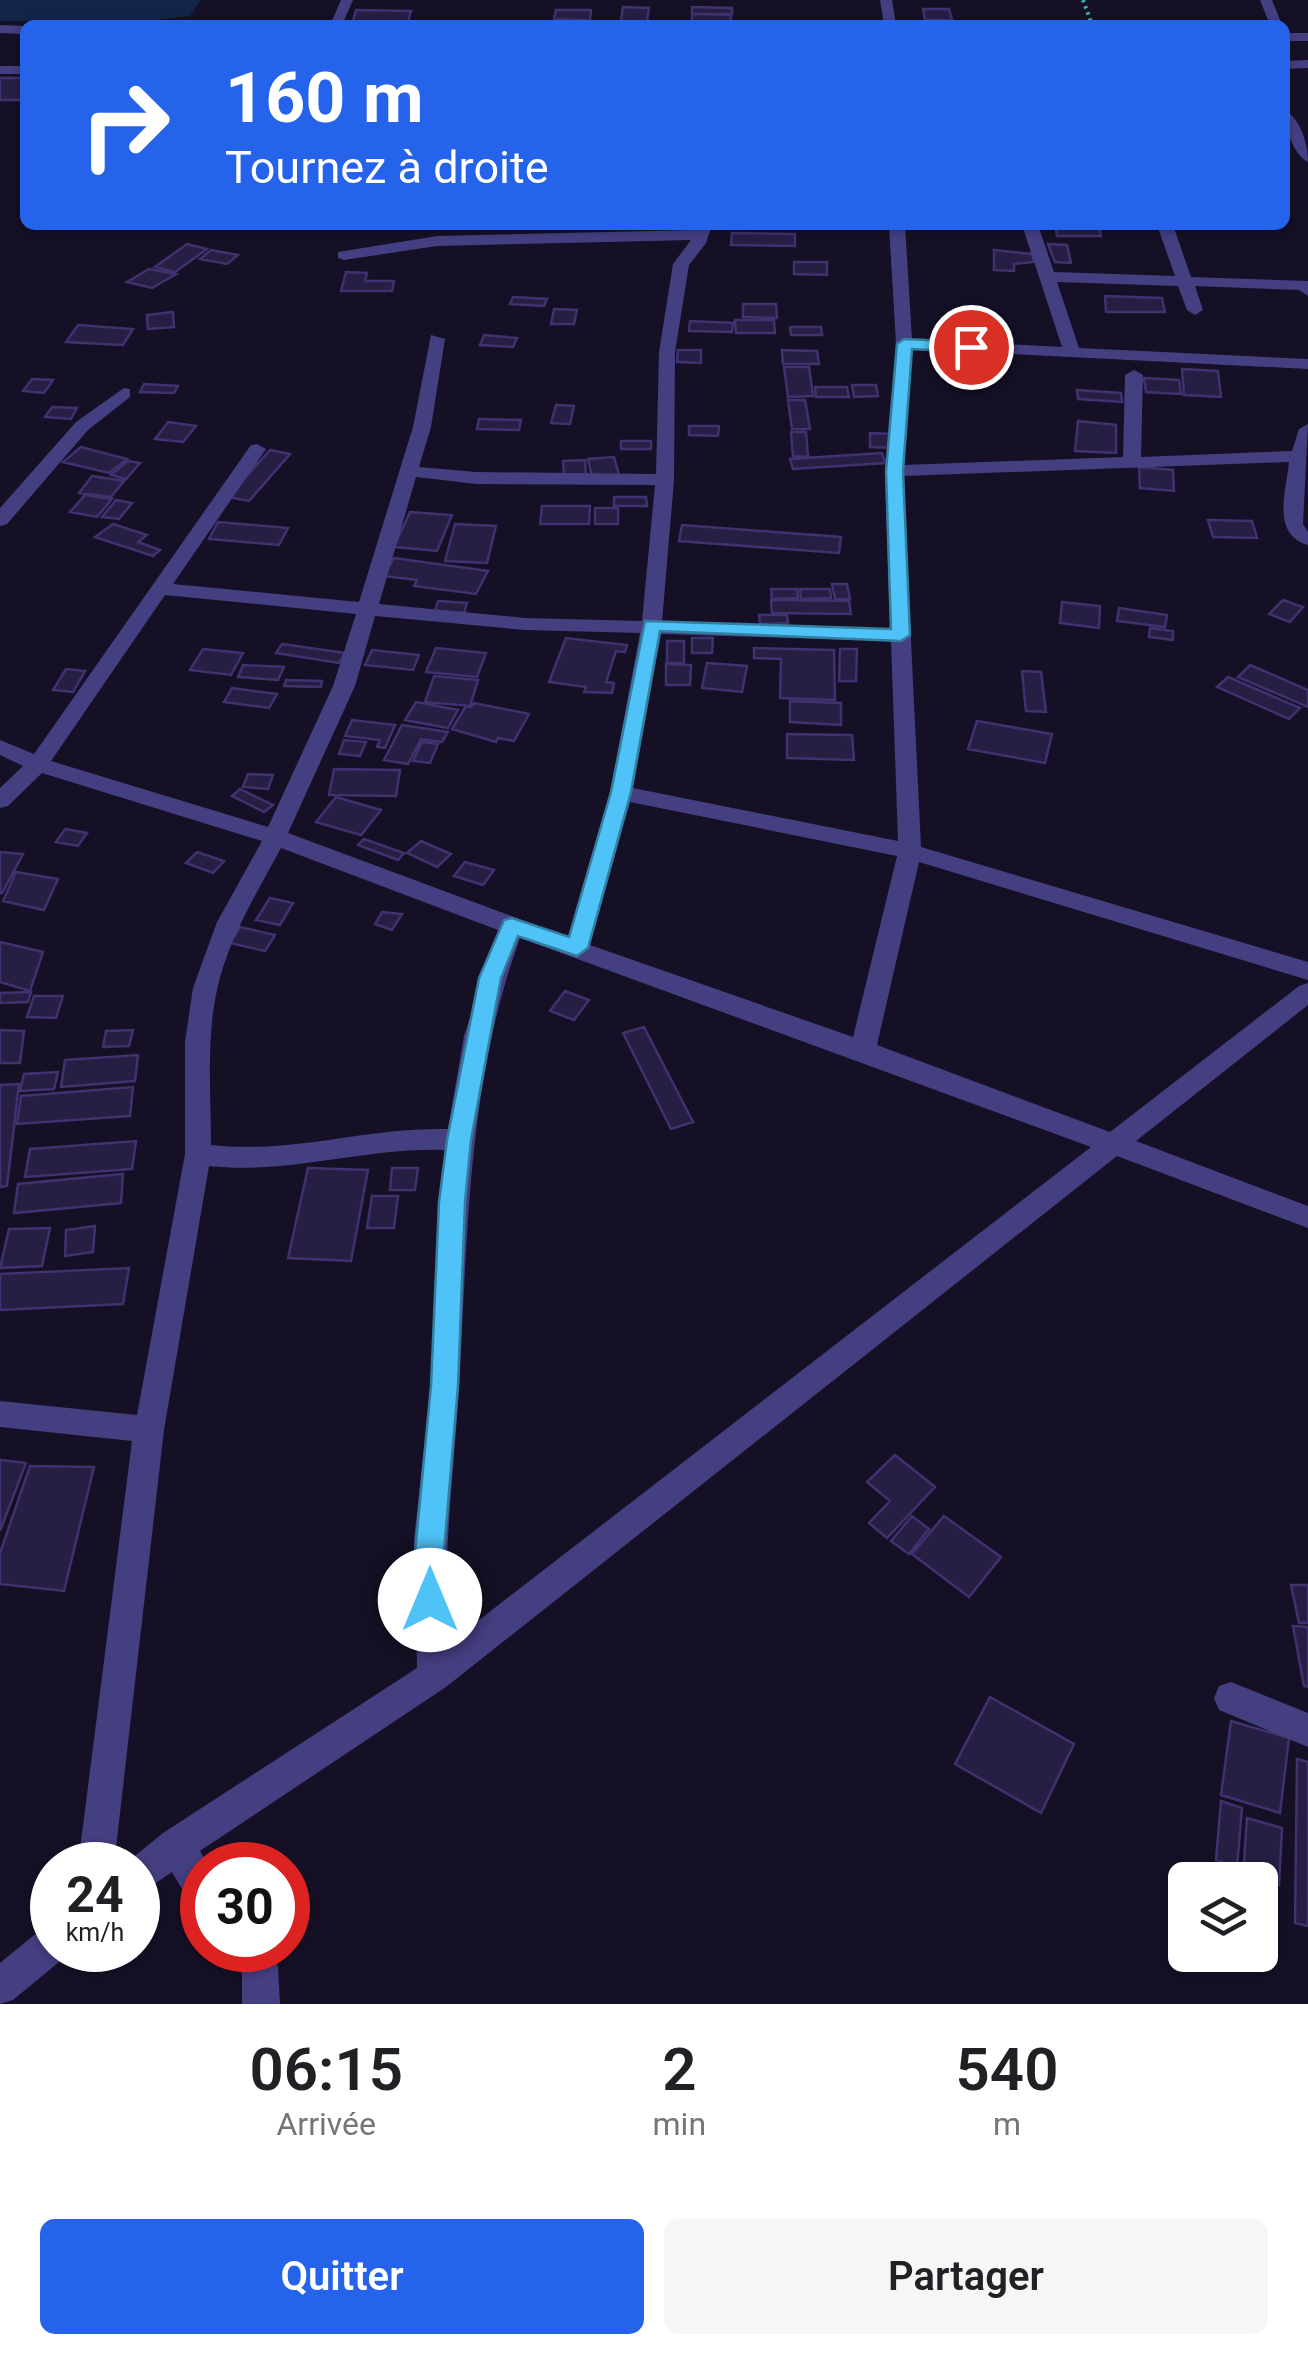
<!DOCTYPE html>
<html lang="fr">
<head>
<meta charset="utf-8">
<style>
	body { margin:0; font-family:Roboto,sans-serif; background:#f6f6f6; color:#202124; height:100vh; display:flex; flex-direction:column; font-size:38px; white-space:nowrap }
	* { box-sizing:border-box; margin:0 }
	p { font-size:32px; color:#757577 }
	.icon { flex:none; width:55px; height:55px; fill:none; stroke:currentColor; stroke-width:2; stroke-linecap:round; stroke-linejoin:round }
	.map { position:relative; height:2004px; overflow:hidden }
	.details { display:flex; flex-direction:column; background:#fff; flex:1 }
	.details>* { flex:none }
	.top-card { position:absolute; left:20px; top:20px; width:1270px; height:210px; border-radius:15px; box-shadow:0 2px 8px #0004; background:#2563eb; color:#fff; overflow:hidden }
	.tools { position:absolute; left:1168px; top:1862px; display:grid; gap:20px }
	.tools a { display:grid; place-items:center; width:110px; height:110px; border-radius:15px; background:#fff; box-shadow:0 2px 8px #0004; font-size:50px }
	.speed { position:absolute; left:30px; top:1842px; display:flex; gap:20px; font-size:50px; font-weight:700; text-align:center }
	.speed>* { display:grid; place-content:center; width:130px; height:130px; border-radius:50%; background:#fff; box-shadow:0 2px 8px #0004; line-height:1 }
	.speed small { font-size:25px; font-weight:400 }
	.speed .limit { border:15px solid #d22; background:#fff; color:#111 }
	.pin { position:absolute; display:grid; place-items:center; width:85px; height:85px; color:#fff; margin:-42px; border:5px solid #fff; border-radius:50%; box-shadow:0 2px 10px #0007 }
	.me { position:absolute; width:110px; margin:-55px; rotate:0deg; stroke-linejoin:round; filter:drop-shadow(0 0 8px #0008) }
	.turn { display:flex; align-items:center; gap:35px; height:210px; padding:0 40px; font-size:45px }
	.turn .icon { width:130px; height:130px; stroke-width:2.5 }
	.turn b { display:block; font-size:70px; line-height:85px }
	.eta { display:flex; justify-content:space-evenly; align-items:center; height:170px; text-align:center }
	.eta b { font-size:60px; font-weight:600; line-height:70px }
	.button { display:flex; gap:20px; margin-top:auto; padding:20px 40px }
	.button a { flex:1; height:115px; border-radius:15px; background:#2563eb; color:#fff; font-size:40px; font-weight:600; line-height:115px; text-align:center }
	.button a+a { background:#f6f6f6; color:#202124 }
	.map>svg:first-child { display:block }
	.water { fill:#122448 }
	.building { fill:#271e44; stroke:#40316f; stroke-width:2.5 }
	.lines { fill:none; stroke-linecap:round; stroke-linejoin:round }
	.path { stroke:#37b0ae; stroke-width:4; stroke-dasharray:2.5 4; stroke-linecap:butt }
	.street { fill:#443f81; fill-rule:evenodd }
	.route { fill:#4fc3f7; stroke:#337fa1; stroke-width:2.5 }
</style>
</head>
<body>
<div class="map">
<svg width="1308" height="2004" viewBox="0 0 1308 2004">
	<rect width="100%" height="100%" fill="#151025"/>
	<path class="water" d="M0,0h201l-11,16 -57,7 -133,-2z"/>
	<path class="building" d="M623,7l26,1 -2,13h-26z
		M692,7l40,1v6h-40z
		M923,9h26l3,11h-27z
		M356,10l55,1 -4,14h-55z
		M556,10h35l-1,10 -36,-1z
		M692,14l39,1v10h-39z
		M0,78h25v22h-25z
		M1099,228l2,8h-44l-1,-7z
		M732,233l63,1v12l-64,-1z
		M187,244l20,5 -32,23 -20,-5z
		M1048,244l19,1 4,18 -16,-1z
		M211,250l27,5 -11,9 -27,-5z
		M994,250l38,4 2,8 -20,2v7l-20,-1z
		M794,262h33v13l-33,-1z
		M149,269l27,5 -24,14 -25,-6z
		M346,272l21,1 -2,8h29l-2,10h-51z
		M1105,296l57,2 3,14h-59z
		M513,297l34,2 -3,7 -34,-2z
		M743,304h33l1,14 -34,-1z
		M554,309l23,1 -3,14h-23z
		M173,312l1,15 -26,2 -1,-14z
		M735,320h39l1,13h-39z
		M690,321l43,2 -1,9 -43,-1z
		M78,325l55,4 -10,16 -57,-3z
		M790,327h31l1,8h-31z
		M484,335l33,3 -4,9 -33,-2z
		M678,350h23v13l-24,-1z
		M782,350l35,1 2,13h-36z
		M784,367h25l4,29 -25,1z
		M1182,369l36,2 3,26 -37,-2z
		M1144,378l35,2 2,14 -35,-2z
		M32,379l21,1 -9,13 -21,-2z
		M144,384l34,2 -4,7 -34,-1z
		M852,385h24l2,11 -24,1z
		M815,387h32l2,10h-33z
		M1077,390l44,3 1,9 -44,-3z
		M788,400h17l5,29h-18z
		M556,405l18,1 -4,18 -19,-1z
		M52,407l25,1 -6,11 -26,-2z
		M479,419l42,1 -2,10 -42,-1z
		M1078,421l38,4v28l-41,-2z
		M168,422l28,4 -13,16 -28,-3z
		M689,426h30l-1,10 -29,-1z
		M791,432h15l2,25 -15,-1z
		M870,433l24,1v14l-24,-1z
		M621,441h30v8h-30z
		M81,447l46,12 -18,14 -46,-11z
		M270,450l20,4 -41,47 -21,-4z
		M882,453l3,10 -92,6 -3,-10z
		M614,457l5,18 -27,2 -4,-18z
		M585,460l1,15 -22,1 -1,-15z
		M128,461l12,2 -14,16 -15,-4z
		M1139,467l34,3 1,21 -34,-3z
		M92,476l32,5 -13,16 -32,-4z
		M85,495l27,4 -15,18 -27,-5z
		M614,497h32l1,9h-33z
		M116,500l16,3 -13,16 -17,-2z
		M542,506h48l-1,18h-49z
		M595,508h23v16h-23z
		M410,512l42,3 -15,36 -43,-4z
		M1208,520l44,1 5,17 -44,-1z
		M218,522l70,6 -9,17 -70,-6z
		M113,524l34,11 -9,7 22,8 -7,6 -58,-19z
		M455,524l41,2 -9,37 -42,-2z
		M682,525l159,12 -2,16 -160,-12z
		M394,558l94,13 -12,23 -62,-8 3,-6 -33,-4z
		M832,584h15l3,15h-15z
		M771,589h26l1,9 -26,1z
		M800,589h30l1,9 -30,1z
		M771,600l78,1 2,13 -79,-1z
		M1283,600l20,7 -13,15 -21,-8z
		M438,601l29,2 -3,10 -29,-2z
		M1062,602l38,4 -1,22 -39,-5z
		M1119,608l48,7 -2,12 -48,-6z
		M759,615h28l1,8 -28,1z
		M1150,628l23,3v9l-24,-3z
		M566,638l61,7 -2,7 -9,-1 -10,31 8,1 -2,10 -28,-1 2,-5 -37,-5z
		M692,638h21l-1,15h-20z
		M667,641h17v22h-17z
		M282,644l63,9 -6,10 -63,-10z
		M436,648l50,5 -9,24 -51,-5z
		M754,648l80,2 1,50 -55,-2 1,-39 -27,-1z
		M203,649l40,4 -12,22 -41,-5z
		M840,649h17l-1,32h-17z
		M372,650l47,5 -6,15 -48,-5z
		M707,663l40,3 -5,26 -40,-4z
		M666,664l25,1 -1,20h-24z
		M243,665l41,2 -6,13 -40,-3z
		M1250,665l58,25v17l-70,-30z
		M66,669l19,2 -12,21 -20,-2z
		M1022,671l19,1 5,40 -20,-1z
		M434,676l44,4 -8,26 -45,-4z
		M1228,677l72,31 -11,11 -72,-32z
		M286,680l36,1 -1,6 -37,-1z
		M232,688l45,6 -8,14 -45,-6z
		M790,701l51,2v22l-51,-3z
		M416,702l42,8 -10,18 -43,-8z
		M474,703l55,11 -15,27 -16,-3 -2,4 -44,-13 14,-23 5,1z
		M352,720l43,5 -10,23 -8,-1 3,-7 -35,-4z
		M977,721l75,13 -7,29 -77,-14z
		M402,725l46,7 -6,10 -21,-3 -13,25 -24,-4z
		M787,734l65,1 2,25 -67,-2z
		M344,740l22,2 -6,14 -21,-2z
		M422,742l16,2 -8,19 -17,-2z
		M334,769l66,1 -4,26 -67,-1z
		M248,774l25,1 -5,14 -25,-2z
		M240,789l33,16 -9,7 -32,-16z
		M336,797l45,13 -20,25 -45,-13z
		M65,829l22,4 -9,13 -22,-4z
		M364,839l40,14 -6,7 -40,-15z
		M421,841l30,13 -14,13 -30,-14z
		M0,852l23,2 -21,39h-2z
		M197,852l27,9 -11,12 -27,-10z
		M465,862l29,8 -11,15 -29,-9z
		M16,872l42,7 -14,31 -41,-9z
		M270,898l23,5 -13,22 -24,-5z
		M382,912l20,2 -10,16 -17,-6z
		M240,927l35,8 -10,16 -35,-8z
		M0,942l43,10 -13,39 -30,-9z
		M565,991l24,9 -15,20 -24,-9z
		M31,992l-3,10 -28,1v-10z
		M34,996h29l-7,22 -29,-1z
		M644,1027l49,95 -22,7 -48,-96z
		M0,1030l24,1 -4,32h-20z
		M133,1030l-4,16 -26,1 3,-16z
		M138,1055l-3,26 -74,6 4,-27z
		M58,1072l-4,17 -34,2 4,-17z
		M19,1084l-12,102 -7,1v-102z
		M133,1087l-3,29 -113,8 4,-28z
		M136,1141l-4,28 -107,8 5,-28z
		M308,1168l60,2 -17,91 -63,-3z
		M392,1168h26l-3,22h-25z
		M123,1174l-2,29 -107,10 4,-29z
		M372,1196h26l-4,32h-27z
		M95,1226l-2,26 -28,4 1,-26z
		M50,1228l-8,38 -42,2 9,-39z
		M129,1268l-6,36 -123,6v-36z
		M895,1455l40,32 -48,51 -18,-15 21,-22 -23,-19z
		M0,1460l26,3 -26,68z
		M30,1466l64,1 -30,124 -64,-7v-31z
		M912,1516l17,13 -20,25 -18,-13z
		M944,1516l57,41 -32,40 -57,-43z
		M1291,1585h17v38h-9z
		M1293,1626l15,1v60l-4,-1z
		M990,1697l84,47 -33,69 -86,-49z
		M1231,1721l58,17 -9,75 -59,-18z
		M1297,1759l11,3v164l-13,-3z
		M1221,1801l21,7 -5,59 -21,-7z
		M1247,1818l35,10 -3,57 -36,-9z"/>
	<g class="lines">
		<path class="path" d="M1083,0l9,25"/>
		<path class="street" d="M341,0h12l-11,25h-12z
			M880,0h12l4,25h-12z
			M1260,0h12l10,25h-12z
			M0,25l25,1v8l-25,-1z
			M1285,33h23v8h-23z
			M1308,60v8l-23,1v-8z
			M0,66h25v8h-25z
			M1285,110c16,10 23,34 23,52 -16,-9 -23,-34 -23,-52z
			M696,225h16l-6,18 -17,22 -14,87 -1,128 -12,142 228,7 -5,-158 11,-127 -7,-119h16l7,114 150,8 -40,-122h16l16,47 121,4 -18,-51h16l18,52 117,4v15l-9,-6 -104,-4 8,24 -8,5 -8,-5 -9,-24 -121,-4 22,66 229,11v10l-396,-20 -8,116 219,-8 2,-82 9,-5 9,5 -2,82 151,-6 7,-22 9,-5 -5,100 5,8v13c-37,-11 -22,-53 -19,-83l-386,14 18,371 387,115v18l-389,-118 -42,183 233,87 189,-146 9,-3v22l-172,136 172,65v22l-191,-72 -671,531 -246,164 8,14h-6v41l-13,-5 -17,-29 -34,23v-30l-13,-1 38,-31 254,-165 -3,-129 15,-135 16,-254c-80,-3 -155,25 -236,16l-45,264 -50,435h-36l54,-424 -132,-14v-26l137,14 48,-261v-112l8,-54 24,-66 45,-81 -220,-68 -34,33 -8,2v-20l23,-22 -23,-11v-15l34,14 217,-309 6,-1 9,5 -93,135 186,18 54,-175 18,-92 14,4 -14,88 -12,40 57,5 180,2 3,-122 14,-88 18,-24 -254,6 -93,14 -6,-2v-6l99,-16 257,-6zM416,477l60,7 179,1 -13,136 -117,-3 -146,-14zM165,595l191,19 -23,72 -65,141 -217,-66zM375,616l150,14 115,3 -30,160 -42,144 -280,-104 67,-147zM661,634l230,7 7,200 -265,-53zM630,802l267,54 -44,181 -263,-92zM281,848l217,82 -34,106 -16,93c-83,-2 -153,25 -237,16 0,-51 -5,-105 6,-155 11,-51 40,-97 64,-142zM520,938l571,209 -643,497c-6,-87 6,-170 11,-257 9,-153 8,-303 61,-449z
			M124,388l6,1v8l-42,33 -81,94 -7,2v-18l76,-86z
			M1231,1682l77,31v34l-89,-37 -5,-12 5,-12z
			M52,1926v24h16l-3,7 -52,43 -13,4v-41l39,-32z
			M227,1950h43l8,17 2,37h-38v-30z"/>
	</g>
	<path class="route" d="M904,339l67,3 8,5 -8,5 -59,-3 -9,122 7,164 -9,6 -241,-10 -29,161 -43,156 -11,8 -59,-20 -17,42 -30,162 -6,62 -7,184 -15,177 2,37 -4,10 -11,4 -10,-4 -4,-10 -2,-37 17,-177 8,-184 8,-62 32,-162 25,-58 8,-2 57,19 42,-145 34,-171 246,8 -5,-158 11,-127z"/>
</svg>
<div class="tools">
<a><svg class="icon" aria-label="layers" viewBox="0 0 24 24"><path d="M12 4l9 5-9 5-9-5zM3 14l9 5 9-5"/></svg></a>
</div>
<div class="speed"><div>24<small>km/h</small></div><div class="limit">30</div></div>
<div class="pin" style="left:971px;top:347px;background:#d93025"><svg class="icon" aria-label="arrive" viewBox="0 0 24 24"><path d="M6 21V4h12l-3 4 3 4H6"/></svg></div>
<svg class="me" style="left:430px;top:1600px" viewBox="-20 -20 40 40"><circle r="19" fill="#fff"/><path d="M0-13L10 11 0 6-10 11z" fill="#4fc3f7"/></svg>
<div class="top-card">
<div class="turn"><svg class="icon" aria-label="right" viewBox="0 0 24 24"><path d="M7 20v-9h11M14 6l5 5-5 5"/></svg><div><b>160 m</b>Tournez à droite</div></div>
</div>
</div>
<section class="details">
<div class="eta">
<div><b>06:15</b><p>Arrivée</p></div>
<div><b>2</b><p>min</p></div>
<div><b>540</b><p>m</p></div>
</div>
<div class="button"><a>Quitter</a><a>Partager</a></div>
</section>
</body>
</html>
